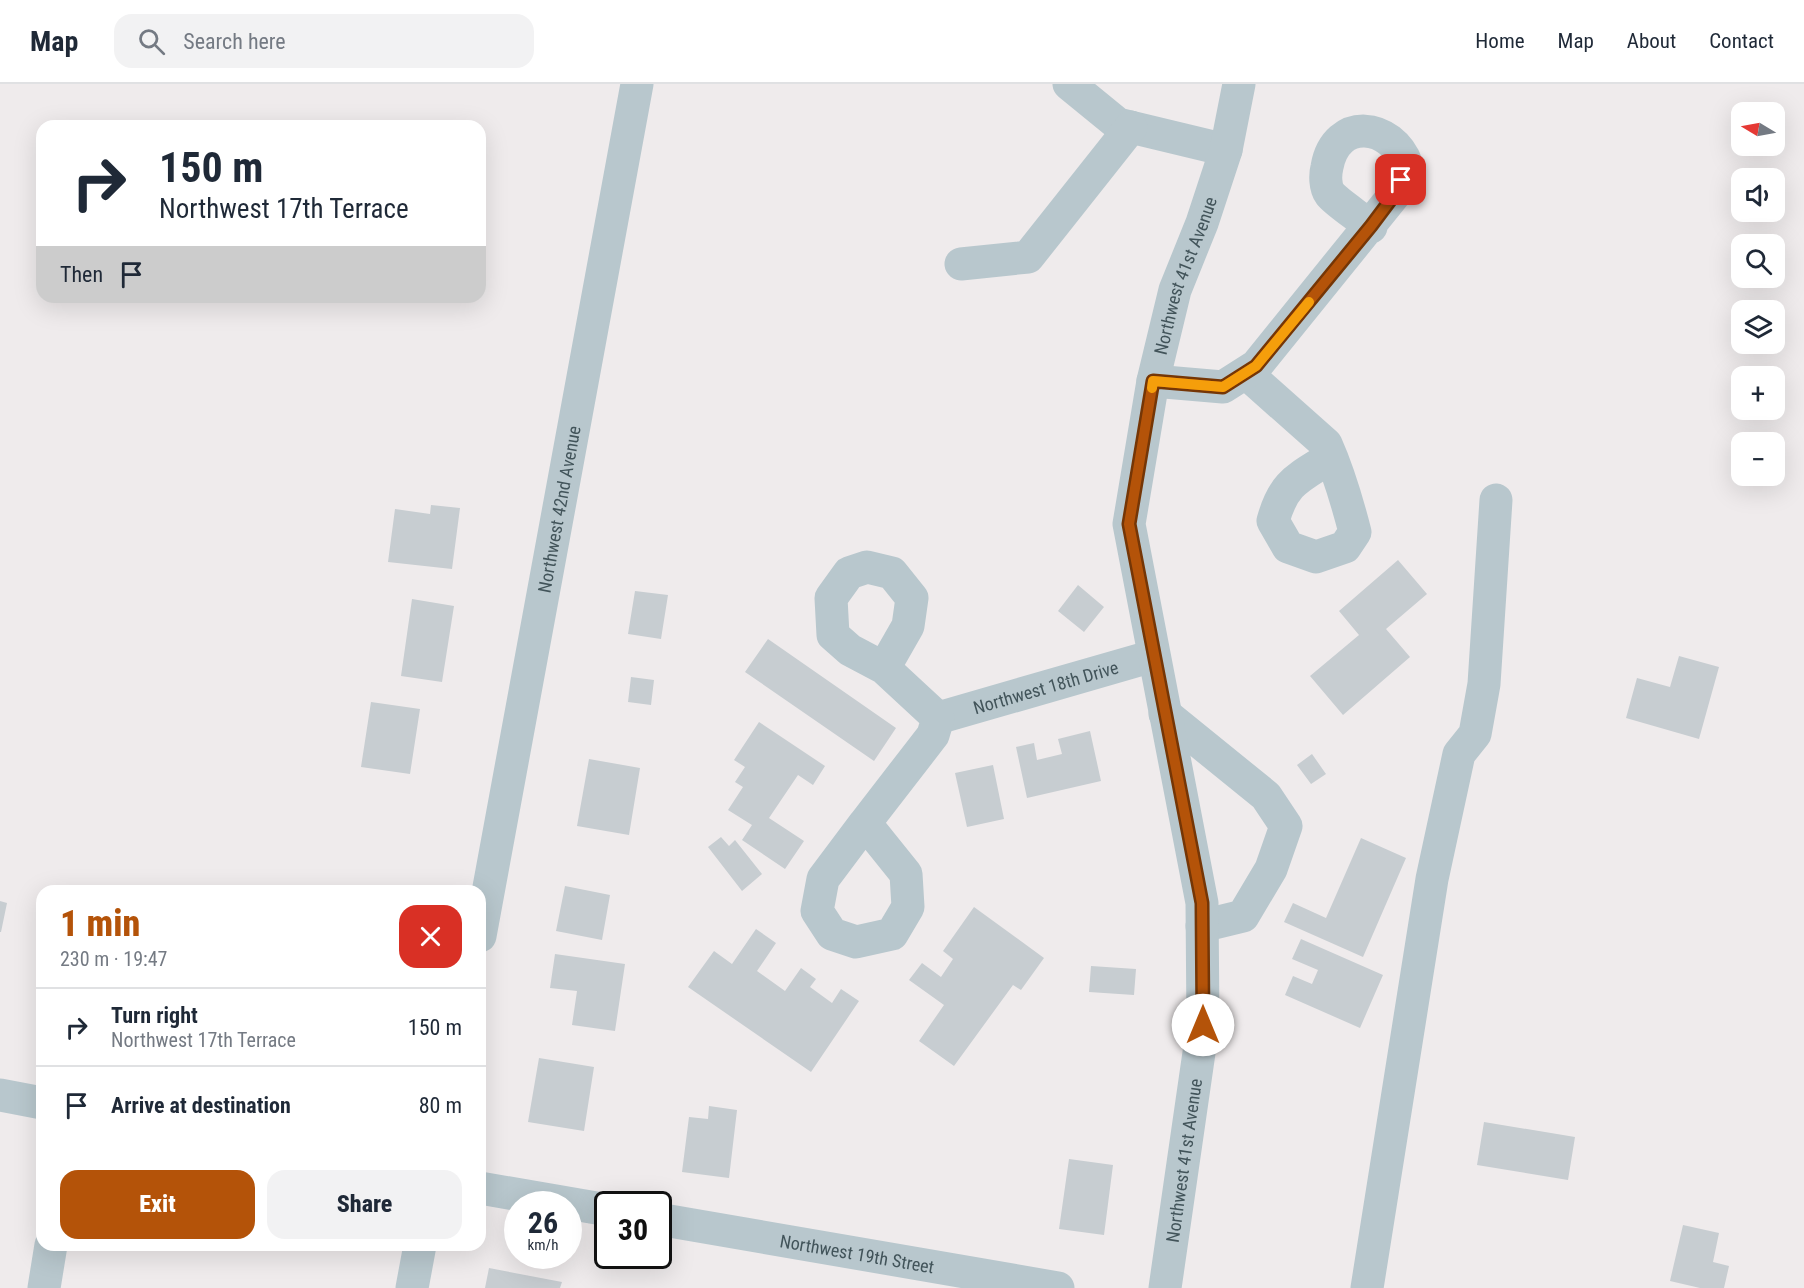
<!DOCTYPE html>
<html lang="en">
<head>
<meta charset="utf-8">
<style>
	body { margin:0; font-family:"Roboto Condensed",sans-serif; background:#f2f2f3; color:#1f2937; height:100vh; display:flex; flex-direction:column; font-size:22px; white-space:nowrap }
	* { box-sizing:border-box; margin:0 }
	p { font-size:20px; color:#747a83 }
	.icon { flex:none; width:33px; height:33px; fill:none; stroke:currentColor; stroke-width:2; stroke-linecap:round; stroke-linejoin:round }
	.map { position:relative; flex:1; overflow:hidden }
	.side { position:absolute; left:36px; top:801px; width:450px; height:366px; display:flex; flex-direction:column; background:#fff; border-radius:18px; box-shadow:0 6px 24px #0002 }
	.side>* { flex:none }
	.banner { position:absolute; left:36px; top:36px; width:450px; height:183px; border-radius:18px; box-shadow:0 6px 24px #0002; background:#fff; color:#1f2937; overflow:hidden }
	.needle { width:39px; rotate:280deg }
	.buttons { position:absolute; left:1731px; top:18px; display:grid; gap:12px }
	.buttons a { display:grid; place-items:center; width:54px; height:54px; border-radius:12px; background:#fff; box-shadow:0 6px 24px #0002; font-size:30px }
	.speed { position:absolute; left:504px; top:1107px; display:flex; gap:12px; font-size:30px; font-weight:700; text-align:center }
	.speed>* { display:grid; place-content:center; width:78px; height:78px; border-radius:50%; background:#fff; box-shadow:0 6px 24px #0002; line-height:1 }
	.speed small { font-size:15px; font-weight:400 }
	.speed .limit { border:3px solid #111; border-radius:9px; background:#fff; color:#111 }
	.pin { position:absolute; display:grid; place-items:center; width:51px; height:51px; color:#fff; margin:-26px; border-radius:12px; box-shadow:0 3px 9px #0006 }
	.me { position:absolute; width:66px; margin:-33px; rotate:0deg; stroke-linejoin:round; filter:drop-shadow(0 0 4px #0008) }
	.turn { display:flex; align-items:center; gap:21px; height:126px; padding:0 24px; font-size:27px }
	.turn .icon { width:78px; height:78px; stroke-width:2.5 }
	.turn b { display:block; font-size:42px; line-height:51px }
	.then { display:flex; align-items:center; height:57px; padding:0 24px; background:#0003; gap:12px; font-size:22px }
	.round { display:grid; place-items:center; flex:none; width:63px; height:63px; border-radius:18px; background:#f2f2f3 }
	.headline { display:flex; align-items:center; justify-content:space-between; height:102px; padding:0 24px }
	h1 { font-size:36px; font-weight:800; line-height:45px; color:#b45309 }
	.button { display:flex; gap:12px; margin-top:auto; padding:12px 24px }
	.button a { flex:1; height:69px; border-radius:18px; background:#b45309; color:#fff; font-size:24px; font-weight:800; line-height:69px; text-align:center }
	.button a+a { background:#f2f2f3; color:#1f2937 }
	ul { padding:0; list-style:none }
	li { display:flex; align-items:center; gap:18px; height:78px; padding:0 24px; border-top:2px solid #e0e1e3 }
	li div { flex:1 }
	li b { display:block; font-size:22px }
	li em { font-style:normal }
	header { display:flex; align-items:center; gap:36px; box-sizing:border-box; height:84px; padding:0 30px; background:#fff; border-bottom:2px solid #e0e1e3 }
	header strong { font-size:28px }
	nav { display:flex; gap:33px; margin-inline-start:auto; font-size:21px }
	.search { width:420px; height:54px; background:#f2f2f3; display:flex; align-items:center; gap:15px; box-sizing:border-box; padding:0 21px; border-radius:18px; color:#747a83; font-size:22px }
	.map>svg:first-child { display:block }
	.building { fill:#c7cdd1 }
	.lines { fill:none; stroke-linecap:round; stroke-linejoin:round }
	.minor { stroke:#b8c7cd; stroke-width:33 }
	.route-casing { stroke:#753606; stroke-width:15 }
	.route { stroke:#b45309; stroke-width:10 }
	.slow { stroke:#f59e0b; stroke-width:10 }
	.labels { text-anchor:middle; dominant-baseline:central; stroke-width:6; stroke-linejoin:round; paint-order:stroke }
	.street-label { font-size:18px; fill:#42545a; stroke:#fff }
</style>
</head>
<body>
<header>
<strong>Map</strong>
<div class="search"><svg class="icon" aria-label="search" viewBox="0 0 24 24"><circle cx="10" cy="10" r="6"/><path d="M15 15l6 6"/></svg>Search here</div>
<nav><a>Home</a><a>Map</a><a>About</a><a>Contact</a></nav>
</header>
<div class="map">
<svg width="1804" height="1204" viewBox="0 0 1804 1204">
	<rect width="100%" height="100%" fill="#efebec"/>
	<path class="building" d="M431,421l29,3 -8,61 -64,-7 7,-53 35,5z
		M1398,476l29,34 -41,35 24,28 -67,58 -33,-39 49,-41 -20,-24z
		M1078,501l26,22 -20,25 -26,-21z
		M635,507l33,4 -7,44 -33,-5z
		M412,515l42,7 -12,76 -41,-6z
		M768,555l128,89 -22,33 -129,-89z
		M1679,572l40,11 -20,72 -73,-21 11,-40 33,9z
		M631,593l23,3 -3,25 -23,-3z
		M371,618l49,7 -10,65 -49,-7z
		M759,638l66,44 -12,19 -15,-10 -29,43 35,23 -19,28 -43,-29 10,-15 -24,-15 15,-23 -8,-5 10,-15 -11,-7z
		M1090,647l11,50 -74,17 -11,-51 18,-4 3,17 25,-6 -4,-15z
		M1312,670l14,20 -15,10 -14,-19z
		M589,675l51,9 -11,67 -52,-9z
		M993,681l11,54 -37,8 -12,-54z
		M721,753l8,9 6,-6 27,34 -20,17 -34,-44z
		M1361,754l45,20 -43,99 -79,-35 9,-19 33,15z
		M565,802l45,9 -8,45 -46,-9z
		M0,817l7,2 -6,29h-1z
		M974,823l70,51 -23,32 -8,-5 -59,81 -35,-25 25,-36 -35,-25 13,-17 19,14 12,-18 -10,-8z
		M756,845l20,14 -19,28 28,20 16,-23 15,11 -6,8 22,16 9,-14 18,12 -48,71 -123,-85 26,-36 18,13z
		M1301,855l82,36 -23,53 -75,-33 8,-19 19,8 6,-14 -26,-11z
		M555,870l70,10 -10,67 -43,-6 5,-34 -27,-3z
		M1091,882l45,3 -2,26 -45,-3z
		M539,974l55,9 -10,64 -56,-9z
		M709,1022l28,4 -8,68 -47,-6 7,-55 19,2z
		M1484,1038l91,15 -7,43 -91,-15z
		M1069,1075l44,6 -9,70 -45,-6z
		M1683,1141l36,8 -6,29 16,4 -5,22h-24l-30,-7z
		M489,1184l73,14 -2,6h-75z"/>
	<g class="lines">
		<g class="minor">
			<path d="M1069,0l49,40 108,26"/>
			<path d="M961,180l67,-7 103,-130"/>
			<path d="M1246,289l80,71c13,29 21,57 29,88l-10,15 -29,10 -28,-10 -15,-26c11,-40 26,-43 58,-64"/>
			<path d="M1153,297l70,6 33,-21 139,-172 12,-29c-15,-42 -71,-49 -80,2 -2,8 -2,20 3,27 6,8 31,24 41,33"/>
			<path d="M1165,630l101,82 20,30 -15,43 -28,47 -41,10"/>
			<path id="s1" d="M938,634l215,-62"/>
			<path d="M865,739l-42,56 -6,32 15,23 24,8 36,-8 16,-27 -2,-33 -41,-51 68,-88 5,-17 -54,-50 24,-42 4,-28 -20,-25 -25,-6 -18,6 -18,25 2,37 17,15 34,18"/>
			<path id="s2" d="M480,852l157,-852"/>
			<path d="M0,1011l42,8"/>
			<path d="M480,1104l128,22"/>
			<path id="s3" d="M658,1135l400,69"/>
			<path d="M44,1204l7,-43"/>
			<path d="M412,1204l8,-43"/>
			<path id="s4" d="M1165,1204l38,-263 -1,-122 -73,-379 24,-143 22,-91 27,-67 24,-73 13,-66"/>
			<path d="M1367,1204l65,-409 27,-125 16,-20 9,-50 12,-184"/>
		</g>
	</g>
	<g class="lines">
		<defs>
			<path id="route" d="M1203,941l-1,-122 -73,-379 24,-143 70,6 33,-21 115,-140 24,-32 6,-14"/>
		</defs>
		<use href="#route" class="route-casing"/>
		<use href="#route" class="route"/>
		<path class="slow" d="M1152,304l1,-7 70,6 33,-21 53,-64"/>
	</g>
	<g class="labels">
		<g class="street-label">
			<text stroke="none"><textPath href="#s4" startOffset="1029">Northwest 41st Avenue</textPath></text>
			<text stroke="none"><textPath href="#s2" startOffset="434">Northwest 42nd Avenue</textPath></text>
			<text stroke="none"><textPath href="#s1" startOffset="112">Northwest 18th Drive</textPath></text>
			<text stroke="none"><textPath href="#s4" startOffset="129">Northwest 41st Avenue</textPath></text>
			<text stroke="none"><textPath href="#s3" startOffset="202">Northwest 19th Street</textPath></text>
		</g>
	</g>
</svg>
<div class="buttons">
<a><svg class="needle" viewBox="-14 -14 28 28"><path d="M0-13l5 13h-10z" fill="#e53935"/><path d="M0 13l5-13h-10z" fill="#747a83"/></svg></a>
<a><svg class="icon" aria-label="sound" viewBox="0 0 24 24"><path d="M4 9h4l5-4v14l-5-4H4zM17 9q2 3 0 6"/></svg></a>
<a><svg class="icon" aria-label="search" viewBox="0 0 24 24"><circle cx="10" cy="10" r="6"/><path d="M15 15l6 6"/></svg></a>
<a><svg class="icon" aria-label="layers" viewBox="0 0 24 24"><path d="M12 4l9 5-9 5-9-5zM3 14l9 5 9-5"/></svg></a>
<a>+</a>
<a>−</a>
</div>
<div class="speed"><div>26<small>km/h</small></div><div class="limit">30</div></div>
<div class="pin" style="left:1401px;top:96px;background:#d93025"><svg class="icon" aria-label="arrive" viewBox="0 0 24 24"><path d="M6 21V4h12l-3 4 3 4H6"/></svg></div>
<svg class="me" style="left:1203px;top:941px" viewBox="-20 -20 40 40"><circle r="19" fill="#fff"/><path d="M0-13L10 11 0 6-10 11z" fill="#b45309"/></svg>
<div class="banner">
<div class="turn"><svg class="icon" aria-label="right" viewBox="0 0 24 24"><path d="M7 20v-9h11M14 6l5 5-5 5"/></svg><div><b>150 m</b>Northwest 17th Terrace</div></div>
<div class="then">Then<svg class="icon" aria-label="arrive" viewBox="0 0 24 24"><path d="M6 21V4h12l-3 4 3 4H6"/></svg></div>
</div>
<section class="side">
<div class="headline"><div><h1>1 min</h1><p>230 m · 19:47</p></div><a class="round" style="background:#d93025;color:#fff"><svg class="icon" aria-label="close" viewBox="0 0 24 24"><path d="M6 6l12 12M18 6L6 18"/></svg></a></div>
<ul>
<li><svg class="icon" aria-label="right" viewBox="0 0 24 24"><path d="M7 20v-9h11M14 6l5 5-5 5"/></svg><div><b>Turn right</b><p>Northwest 17th Terrace</p></div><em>150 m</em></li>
<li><svg class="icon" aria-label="arrive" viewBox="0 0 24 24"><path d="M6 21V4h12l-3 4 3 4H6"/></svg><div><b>Arrive at destination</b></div><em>80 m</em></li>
</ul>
<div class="button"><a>Exit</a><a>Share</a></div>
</section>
</div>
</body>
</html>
